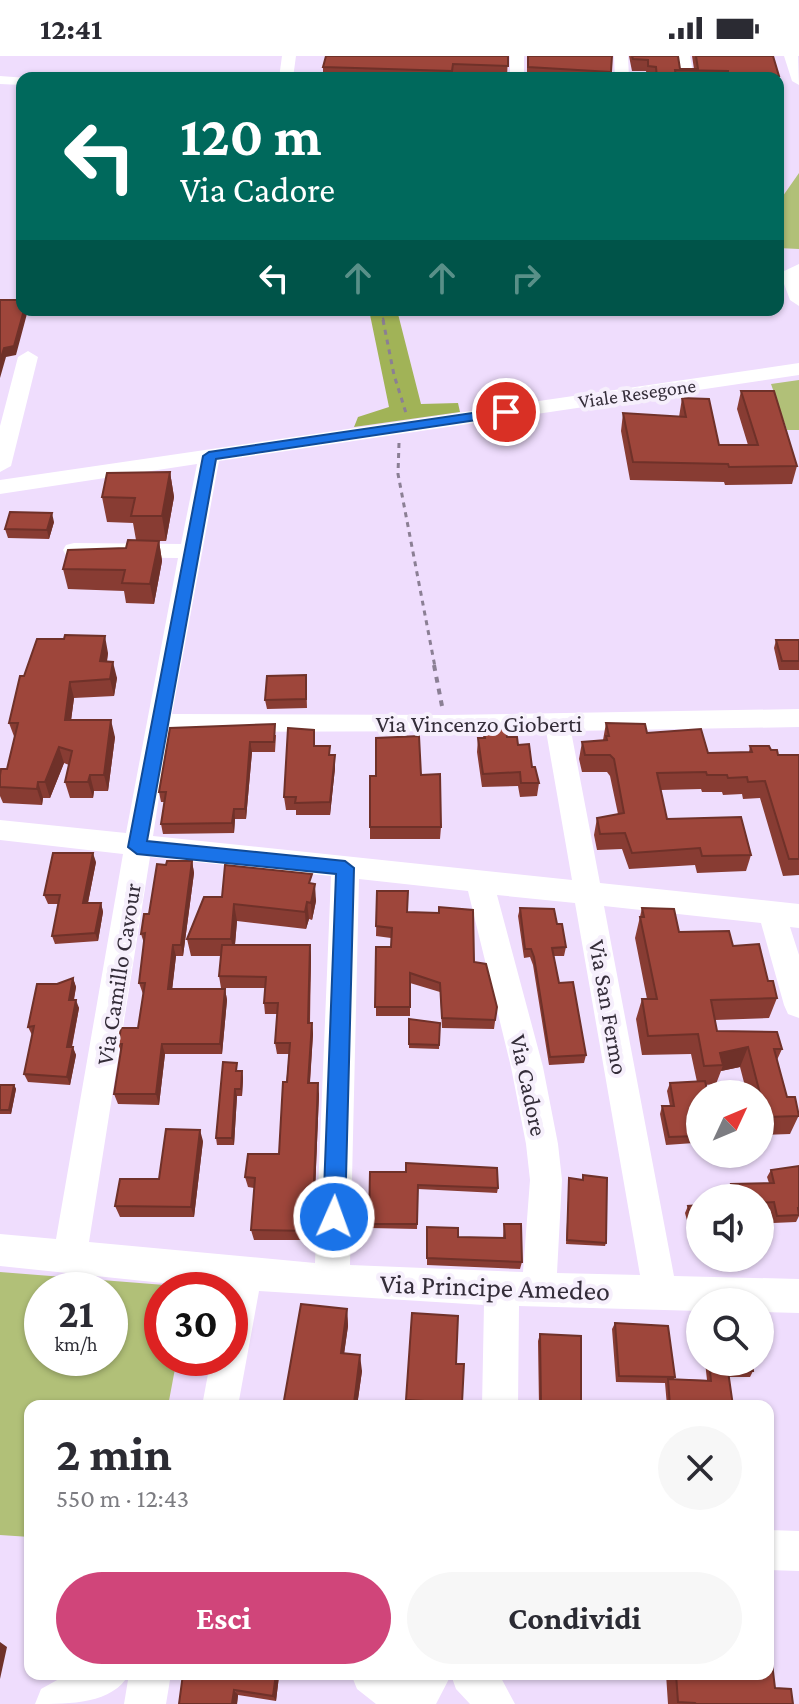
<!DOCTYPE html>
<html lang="it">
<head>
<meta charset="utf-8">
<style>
	body { margin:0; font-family:"Crimson Pro",serif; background:#f7f7f7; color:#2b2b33; height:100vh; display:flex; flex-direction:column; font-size:30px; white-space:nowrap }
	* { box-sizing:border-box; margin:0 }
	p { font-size:26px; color:#7c7c81 }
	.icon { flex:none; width:44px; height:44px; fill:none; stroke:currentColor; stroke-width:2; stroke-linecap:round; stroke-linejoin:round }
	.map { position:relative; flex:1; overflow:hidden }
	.drawer { position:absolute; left:24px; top:1344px; width:750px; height:280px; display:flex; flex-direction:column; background:#fff; border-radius:16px; box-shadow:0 2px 6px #0004 }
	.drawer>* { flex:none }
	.banner { position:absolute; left:16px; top:16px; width:768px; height:244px; border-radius:16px; box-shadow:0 2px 6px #0004; background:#00695c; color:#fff; overflow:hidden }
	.needle { width:52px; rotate:46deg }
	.controls { position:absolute; left:686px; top:1024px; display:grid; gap:16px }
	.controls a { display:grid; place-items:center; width:88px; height:88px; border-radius:50%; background:#fff; box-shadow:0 2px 6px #0004; font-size:40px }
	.speed { position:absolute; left:24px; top:1216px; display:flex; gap:16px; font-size:40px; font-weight:700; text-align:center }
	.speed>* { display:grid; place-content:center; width:104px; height:104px; border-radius:50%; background:#fff; box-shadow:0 2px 6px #0004; line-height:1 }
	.speed small { font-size:20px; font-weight:400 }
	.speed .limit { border:12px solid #d22; background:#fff; color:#111 }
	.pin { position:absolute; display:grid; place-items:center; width:68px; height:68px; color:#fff; margin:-34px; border:4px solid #fff; border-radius:50%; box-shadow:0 2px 8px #0007 }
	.me { position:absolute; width:88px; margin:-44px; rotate:2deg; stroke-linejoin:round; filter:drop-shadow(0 0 6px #0008) }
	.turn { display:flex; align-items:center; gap:28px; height:168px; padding:0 32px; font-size:36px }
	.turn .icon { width:104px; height:104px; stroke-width:2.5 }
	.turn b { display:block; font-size:56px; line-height:68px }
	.lanes { display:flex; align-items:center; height:76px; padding:0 32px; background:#0003; justify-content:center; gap:40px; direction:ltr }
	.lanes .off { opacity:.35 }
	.round { display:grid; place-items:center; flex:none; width:84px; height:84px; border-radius:42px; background:#f7f7f7 }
	.overview { display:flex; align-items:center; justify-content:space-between; height:136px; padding:0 32px }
	h1 { font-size:48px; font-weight:700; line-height:60px }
	.cta { display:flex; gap:16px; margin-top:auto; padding:16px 32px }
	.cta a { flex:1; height:92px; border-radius:48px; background:#d0457a; color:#fff; font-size:32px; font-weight:700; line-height:92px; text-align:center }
	.cta a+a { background:#f7f7f7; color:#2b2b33 }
	.status { display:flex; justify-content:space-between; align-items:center; height:56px; padding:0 40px; background:#fff; direction:ltr }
	.status svg { height:22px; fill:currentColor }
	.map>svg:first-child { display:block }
	.green { fill:#b1c078; fill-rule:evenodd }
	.forest { fill:#a1b357 }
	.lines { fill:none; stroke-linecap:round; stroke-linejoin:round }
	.path-far2 { stroke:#8b7f94; stroke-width:2; stroke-dasharray:4 4; stroke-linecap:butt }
	.path-far1 { stroke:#8b7f94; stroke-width:3; stroke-dasharray:5 5; stroke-linecap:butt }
	.path { stroke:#8b7f94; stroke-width:4; stroke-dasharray:6 6; stroke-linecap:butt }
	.minor { fill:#fff; fill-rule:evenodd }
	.wall { fill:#883c33 }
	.shaded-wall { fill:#6f3129 }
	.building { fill:#9e463b; stroke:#6f3129; stroke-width:2 }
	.route { fill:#1a73e8; stroke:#114b97; stroke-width:2 }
	.labels { text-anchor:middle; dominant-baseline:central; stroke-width:8; stroke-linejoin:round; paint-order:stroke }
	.far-street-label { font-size:20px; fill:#342d39; stroke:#f6effc }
	.street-label { font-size:24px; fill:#342d39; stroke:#f6effc }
	.near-street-label { font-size:28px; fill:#342d39; stroke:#f6effc }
</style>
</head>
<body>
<div class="status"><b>12:41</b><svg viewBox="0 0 49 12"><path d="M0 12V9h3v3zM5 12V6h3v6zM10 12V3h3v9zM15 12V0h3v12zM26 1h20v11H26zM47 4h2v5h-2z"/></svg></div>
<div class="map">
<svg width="799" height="1648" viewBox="0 0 799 1648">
	<rect width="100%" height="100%" fill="#efddfd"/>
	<path class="green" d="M799,117v76l-21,-1v-45z
		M799,324v50h-12l-16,-46z
		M0,1216l190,15v3h-28v68h15l-9,48h-138v131l-30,-2zM42,1234h68v68h-68z"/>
	<path class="forest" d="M369,254h28l24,94 37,-1 2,9 -106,15 4,-10 31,-10z"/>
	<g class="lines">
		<path class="path-far2" d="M381,254l3,12"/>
		<path class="path-far1" d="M383,264l11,55 12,38
			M399,387l-1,31 37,193"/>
		<path class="path" d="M434,609l8,41"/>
		<path class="minor" d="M282,0h14l-3,22h-14z
			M510,0h14v22h-14z
			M614,0h14l1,22h-14z
			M676,0h14l4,22h-14z
			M784,0h14l1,29 -7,-4z
			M0,20l27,2h-5v7l-22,-1z
			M799,208v42l-9,-6 -10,-27z
			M28,295l10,6 -27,109 -11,6v-46l18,-69z
			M799,307v12l-580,86 -47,253 273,1 354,-6v18l-228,4 29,152 199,21v24l-9,-1 9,28v63l-11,-4 -4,-9 -23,-82 -157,-17 70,370 125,3v34l-39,-1v-10h-60v9l-181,-5 -1,100h-36l2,-101 -225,-14 -21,115h-36l9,-48h19v-68l-230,-24v-32l56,5 67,-385 -123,-14v-20l126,13 52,-275 -104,-1 -8,-2 -3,-5 3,-5 8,-2 107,1 16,-80 -197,30v-14zM546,675l26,149 -419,-44 16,-104zM150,801l181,19 -16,387 -226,-21zM359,823l109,12 43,176 15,77 4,36 -7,92 -173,-7zM497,839l78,8 65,372 -83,-2 5,-93 -4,-36 -15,-77z
			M768,1474l31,1v40l-31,-1z
			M68,1618h61c-16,30 -59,30 -94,30l6,-15z
			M129,1618h42l-5,30h-42z
			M351,1618h148l16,30h-45l-14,-15 -5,-14 -15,29h-60l-19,-15z"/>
	</g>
	<path class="wall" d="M508,0l-1,21 -54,-1 -1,2h-129v-11z
		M527,0h85l-2,22h-83z
		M629,0h49l2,13h14l-2,-13h81l6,20 -1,5v-3h-124l-7,-1 -1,-6h-14z
		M741,335l56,75 -5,18 -67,1 -1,-3 -94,-2 -9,-49 2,-18 56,4 3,-19 37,47h29l-11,-36z
		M170,416l4,25 -8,44h-7l3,20 -8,43 -28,-1 -2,-12 -56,-2 -5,-20 63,-21 10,-8 -3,-17 -26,-1 -5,-25z
		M54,466l-5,17 -41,-1 -3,-9z
		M776,584h23v30h-20l-5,-22z
		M108,597l-1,9 10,16 -3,18 -40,2 -3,22 44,17 -7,54h-14l-1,7h-23l-5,-16 4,-17 -5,-2 -14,35h-7l-1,7 -39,-2 -3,-7v-21l7,-6 8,-30 -6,-16 15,-47z
		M306,619l1,33 -40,1 -2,-9z
		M606,667l41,10 61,20 41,-1 1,-6 21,4 7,5h21v120l-16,1 -23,-78 -17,1 -1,-5 -19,1 -1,-3h-20l-1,-3 -40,1 6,29 84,36 -5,16 -49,2 -2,-8 -66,4 -7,-20 -25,1 -3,-15 3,-17 21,-4 -8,-38 -3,-4h-25l-3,-13 3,-17 21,-2z
		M170,672l106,7 -1,17h-23l-6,67h-11l-1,14 -71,1 -2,-10 3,-22h-3l-2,-10z
		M484,673l23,8 11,8 14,22 7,16 -2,13 -17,1 -2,-11 -36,1 -5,-35 1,-14h5z
		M315,690l15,9h5v13l-5,47h-34v-5h-10l-2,-13z
		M370,720l71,51 -1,12h-70z
		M192,805l2,12 -11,83h-7l-4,33h53l2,11 -5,54h-57l-6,51 -41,-1 -4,-10 7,-43 -3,-7 20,-16 5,-34 -4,-11 5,-40 -3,-9 25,-69z
		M96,806l-8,41h13l2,9 -5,29 -43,3 -3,-8 7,-32h-11l-4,-9z
		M312,828l4,17 -4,19 -3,-1 -3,10 -69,-8 -2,24h75l1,12 -1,66h2l1,11 -3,49 9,11 -6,146h-59l-3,-10 3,-42 -6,-1 -3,-10 34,-23 10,-100h-12l-2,-11 2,-29h-12l-1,-11 1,-15h-44l-2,-12 2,-20h-30l-4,-17 35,-42z
		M377,835l97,71 23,45 -3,22 -52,-1 -2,-36 -30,-9v33h-34v-69h15v-9l-15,-2z
		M520,852l37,16 9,23 -2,9h-10l5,27 27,72 -2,8 -35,2 -16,-100 -3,-8 -6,1 -6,-42z
		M642,852l37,24 54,14 35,35 9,17 -8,20 -54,2 2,11 65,18 -5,11 10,37 12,18 -9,19 -30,1v-41h-13l-7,-27 -19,4 -5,13 -11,1 -5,9v46h-5l-1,3 -28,2 -6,-31 2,-8h8l-3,-15 3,-8 27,-1 -6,-28 -49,1 -6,-36 6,-20h5l-12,-61z
		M73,922l3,9 -2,13 5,8 -7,39 4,8 -6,30 -42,-3 -4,-8 8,-39 -4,-8 29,-43z
		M409,963l31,4 -1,26 -30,-1z
		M238,1015h4l1,7 -1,18h-5l-3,49h-17l-1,-7z
		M0,1029h14l2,4 -5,25h-11z
		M203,1085l-9,76h-74l-5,-11 44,-27z
		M799,1110v50l-3,6 -23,1 -3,-14 -10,1v-12h-30l-2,-7 3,-7 38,-1 -2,-6 4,-7z
		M370,1116l128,16 -1,5 -79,-4 -1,40 -48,-1z
		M569,1122l37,65 -1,3 -39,-2z
		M700,1149v46h-5l-10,-38 3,-7z
		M504,1168l18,38 -2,7 -93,-4v-38l31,10 45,1z
		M347,1253l1,17 -4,27 18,18 -5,35h-74z
		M412,1257l44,51h8l-2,42 -56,-1z
		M615,1267l60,54 -1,2 33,1 -2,-18h47l1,9 -3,6h-21l4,29h-66l-2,-23 -49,-1 -4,-53z
		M540,1278l41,72h-42l-1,-65z
		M666,1618h102l7,14 18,16h-125z
		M279,1620l-3,25 -38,-6 -1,9 -4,-27z"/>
	<path class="shaded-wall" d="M24,254h4l-12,45 -10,2 -6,21v-17l4,-13z
		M170,416l4,25 -8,44 -4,-25z
		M52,457l2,9 -5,17 -2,-9z
		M159,485l3,20 -8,43 -4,-20z
		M105,580l3,17 -4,25 -4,-17z
		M113,606l4,16 -3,18 -4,-17z
		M70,626l4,16 -5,38 -4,-16z
		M111,664l4,17 -7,54 -4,-16z
		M250,686l2,10 -6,67 -1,-10z
		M59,691l5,16 -14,35 -5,-16z
		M335,699v13l-5,47v-13z
		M90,719l4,16 -1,7 -5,-16z
		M38,726l5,16 -1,7 -5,-16z
		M234,753l1,10 -1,14 -2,-10z
		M93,797l3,9 -10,50 -3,-9z
		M192,805l2,12 -11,83 -2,-11z
		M315,828l1,17 -4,19 -1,-17z
		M307,846l2,17 -3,10 -1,-17z
		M101,847l2,9 -5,29 -3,-8z
		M234,848l3,17 -3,34 -3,-16z
		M173,889l3,11 -5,44 -3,-11z
		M310,889l1,12 -2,77 -1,-11z
		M73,922l3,9 -4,21 -3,-8z
		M225,933l2,11 -5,54 -2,-10z
		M76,944l3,8 -9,47 -3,-8z
		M312,967l1,11 -4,60 -1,-11z
		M162,988l3,10 -6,51 -3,-11z
		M73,991l3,8 -6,30 -3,-8z
		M748,991l-8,20 -19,4 2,-6 -3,-12z
		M242,1015l1,7 -1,18 -1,-7z
		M318,1027l1,11 -6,146 -1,-9z
		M14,1029l2,4 -5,25 -2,-4z
		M235,1033l2,7 -3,49 -2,-7z
		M200,1074l3,11 -9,76 -3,-10z
		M347,1253l1,17 -6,43 -1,-16z
		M360,1299l2,16 -5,35h-3z
		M0,1586l7,5 -7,32z
		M276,1618h2l1,2 -3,25 -3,-5z
		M234,1634l4,5 -1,9h-5z"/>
	<path class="building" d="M326,0h182v10l-55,-2 -1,7 -129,-4z
		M528,0h84l-1,16 -83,-5z
		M632,0h46l2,13h18l-2,-13h77l6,20h-51v-5l-53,-1 1,8h-19l-1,-11 -8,-1v-6l-15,-1z
		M0,244h22v10h2l-10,36 -10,2 -4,13z
		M741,335h33l23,75 -68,1 -1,-3 -95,-2 -10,-49 63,4 -4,-19 27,1 10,46h39z
		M170,416l-8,44h-31l4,-18 -33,-1 5,-24z
		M10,456l42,1 -5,17 -42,-1z
		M128,484l31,1 -9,43 -28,-1 3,-13 -62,-1 5,-19 58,-2z
		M65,579l40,1 -5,25 13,1 -3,17 -40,3 -5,38h46l-7,55h-14l-2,7h-23l7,-31 -13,-4 -14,35h-7l-1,7 -37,-2v-12l1,-6h6l11,-46h-9l11,-47h4l13,-37h27z
		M776,584h23v21h-17z
		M306,619v24l-41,1 2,-24z
		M606,667l39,1 2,9 54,-4 7,24 44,-1 -2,-6h19l2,4h6l1,5h21v104h-10l-24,-78 -17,1 -1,-5 -19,1 -1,-3h-20l-1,-3 -49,1 10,46 74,-2 10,38 -49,1 -2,-8 -68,5 -7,-20 -25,1 -3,-16 27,-5 -10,-54 -4,-4h-25l-3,-13 25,-2 -1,-4h3z
		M275,668l-1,18h-24l-5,67h-11l-2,14 -71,1 5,-32h-7l11,-64z
		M288,672l26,2v16h16l-1,9h6l-5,47 -35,1 1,-6h-12z
		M506,672l1,9h10l1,8 11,-1 3,23h3l4,16h-18l-1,-11 -37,2 -5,-36h7l-1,-9z
		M419,680l2,39 19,-1 1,53h-71v-51h6v-38z
		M53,797h40l-10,50h18l-6,30 -43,3 8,-41h-16z
		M167,805h25l-11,84h-8l-5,44h57l-5,55h-58l-6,50h-42l8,-50h-4l3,-16h17l7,-45h-6l6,-50 -4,1 3,-20h5l8,-50 9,1z
		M225,809l87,9 -3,9 6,1 -4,19 -4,-1 -2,10 -71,-8 -3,35h-44l17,-42h18z
		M377,835h31l-1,21 32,1v-6l34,3 1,52 12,2 11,43 -2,13 -53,-2 -2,-35 -30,-10v34h-35l1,-60h15l1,-19 -16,-2z
		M520,852l34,1 3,15h5l4,23 -14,1 7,35 14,-1 13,73 -36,2 -16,-100 -3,-8h-6z
		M642,852l32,1 5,23 50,-1 4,15 26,-2 9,37h5l4,17 -66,2 6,31 60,1 5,17h-8l13,48h8l4,19 -33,1 -18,-70 -28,6 3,12 -19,1 -6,-32 -50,2 -6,-37h15l-17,-82h4z
		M222,889h88l-2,78h4l-4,60h10l-6,148 -61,-1 4,-52 -10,-1 3,-23h31l4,-72h4l3,-39h-15l3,-40h-14l2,-26 -47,-1z
		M73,922l-4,22h7l-9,47h6l-6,30 -43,-3 10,-48 -6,1 9,-43h20z
		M409,963l31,4 -1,22 -30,-1z
		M223,1006l14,1 -1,8h6l-1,18h-6l-3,49h-16z
		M705,1025l3,13h-8v39h-4l1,3 -28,1 -7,-31h12l-4,-23z
		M0,1029h14l-5,25h-9z
		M166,1073l34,1 -9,77 -76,-1 5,-27h39z
		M406,1107l91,5 1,20 -80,-3 -1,39h-48l1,-52h36z
		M799,1110v42h-1l1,7 -22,1 -3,-14 -14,1v-5h-26l-3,-14 43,-1 -3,-13z
		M583,1119l24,3 -1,65 -39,-3 2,-62 14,2z
		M700,1149v39h-2l-10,-38z
		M504,1168h17l1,38 -95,-4v-31l31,1v9l47,1z
		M301,1248l46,5 -6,44 19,2 -6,48 -20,-2 -1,5h-50z
		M412,1257l46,3 -2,48h8l-2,39 -56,-3z
		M615,1267l53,3 7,51 -56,-1z
		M540,1278l41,2v70h-40z
		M709,1306h43l1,9h-25l5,35h-63l-2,-27 43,2z
		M768,1573l7,59 16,1 2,15h-97l-1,-1 -17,-1 -2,-28h92z
		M183,1618l50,3v-3h43l-3,22 -39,-6 -2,14h-53z"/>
	<path class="route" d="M506,352l6,4 -2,3 -294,44 -69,382 198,20 9,7 -9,349 -3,8 -8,3 -8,-3 -3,-8 13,-343 -199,-20 -9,-7 75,-391 6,-4z"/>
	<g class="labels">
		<g class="far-street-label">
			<text transform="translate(637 337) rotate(-8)">Viale Resegone</text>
		</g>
		<g class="street-label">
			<text x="479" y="667">Via Vincenzo Gioberti</text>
			<text transform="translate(118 918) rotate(-81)">Via Camillo Cavour</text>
			<text transform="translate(609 951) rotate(80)">Via San Fermo</text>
			<text transform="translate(529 1029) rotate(78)">Via Cadore</text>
		</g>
		<g class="near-street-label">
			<text transform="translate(495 1231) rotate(2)">Via Principe Amedeo</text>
		</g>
	</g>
</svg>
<div class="controls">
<a><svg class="needle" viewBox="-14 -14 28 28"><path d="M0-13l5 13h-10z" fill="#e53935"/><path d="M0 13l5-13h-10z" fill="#7c7c81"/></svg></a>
<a><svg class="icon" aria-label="sound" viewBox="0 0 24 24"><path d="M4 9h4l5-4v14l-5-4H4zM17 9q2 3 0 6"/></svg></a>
<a><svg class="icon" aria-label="search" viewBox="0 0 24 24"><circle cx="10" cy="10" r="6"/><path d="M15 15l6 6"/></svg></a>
</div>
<div class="speed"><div>21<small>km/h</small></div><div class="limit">30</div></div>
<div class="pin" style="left:506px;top:356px;background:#d93025"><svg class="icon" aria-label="arrive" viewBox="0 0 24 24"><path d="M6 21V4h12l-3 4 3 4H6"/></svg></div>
<svg class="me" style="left:334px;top:1161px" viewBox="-20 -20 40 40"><circle r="17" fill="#1a73e8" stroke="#fff" stroke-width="3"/><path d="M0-11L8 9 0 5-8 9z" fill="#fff"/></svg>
<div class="banner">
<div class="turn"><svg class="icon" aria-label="left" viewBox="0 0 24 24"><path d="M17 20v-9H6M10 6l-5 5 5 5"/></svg><div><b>120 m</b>Via Cadore</div></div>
<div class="lanes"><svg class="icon" aria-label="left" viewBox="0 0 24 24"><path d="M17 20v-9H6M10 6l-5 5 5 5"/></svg><svg class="icon off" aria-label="ahead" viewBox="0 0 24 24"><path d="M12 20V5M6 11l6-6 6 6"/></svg><svg class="icon off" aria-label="ahead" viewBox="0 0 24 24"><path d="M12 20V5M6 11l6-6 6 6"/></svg><svg class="icon off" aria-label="right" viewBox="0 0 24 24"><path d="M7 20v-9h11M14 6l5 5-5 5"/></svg></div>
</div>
<section class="drawer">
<div class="overview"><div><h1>2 min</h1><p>550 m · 12:43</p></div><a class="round"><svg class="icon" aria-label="close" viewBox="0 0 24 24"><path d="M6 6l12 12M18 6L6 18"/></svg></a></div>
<div class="cta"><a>Esci</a><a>Condividi</a></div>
</section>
</div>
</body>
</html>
